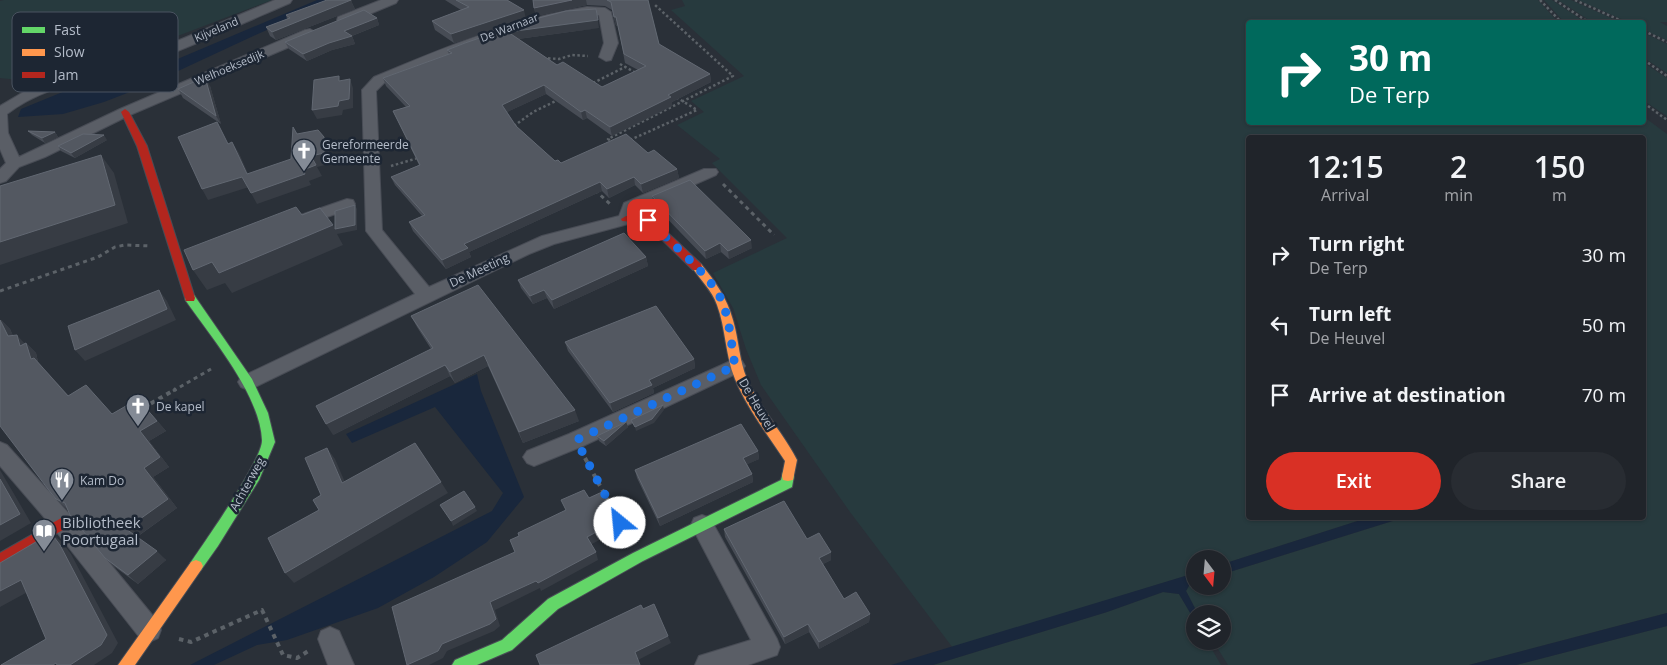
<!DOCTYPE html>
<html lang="en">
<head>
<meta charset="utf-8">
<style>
	body { margin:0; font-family:"Open Sans",sans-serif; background:#282c32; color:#f1f3f6; height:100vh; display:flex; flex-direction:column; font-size:19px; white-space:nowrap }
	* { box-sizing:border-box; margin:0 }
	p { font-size:16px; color:#a2a4a8 }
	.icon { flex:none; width:28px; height:28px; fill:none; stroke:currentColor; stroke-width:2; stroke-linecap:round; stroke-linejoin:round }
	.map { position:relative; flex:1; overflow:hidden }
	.sheet { position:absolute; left:1246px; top:135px; width:400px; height:385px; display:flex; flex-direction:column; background:#20242a; border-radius:5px; box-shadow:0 1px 4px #0004,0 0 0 1px #3d4147 }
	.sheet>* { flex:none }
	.top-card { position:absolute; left:1246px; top:20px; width:400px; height:105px; border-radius:5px; box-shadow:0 1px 4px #0004,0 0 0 1px #3d4147; background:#00695c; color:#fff; overflow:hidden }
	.needle { width:32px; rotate:164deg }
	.tools { position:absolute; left:1186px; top:550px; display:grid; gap:10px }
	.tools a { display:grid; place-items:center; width:45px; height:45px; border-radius:50%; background:#20242a; box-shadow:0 1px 4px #0004,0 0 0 1px #3d4147; font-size:25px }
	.pin { position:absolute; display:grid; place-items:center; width:42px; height:42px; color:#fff; margin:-21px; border-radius:10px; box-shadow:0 2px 8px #0006 }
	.me { position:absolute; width:55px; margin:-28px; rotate:332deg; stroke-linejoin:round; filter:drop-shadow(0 0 4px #0008) }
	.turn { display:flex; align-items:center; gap:18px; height:105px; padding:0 20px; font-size:22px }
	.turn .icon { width:65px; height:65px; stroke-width:2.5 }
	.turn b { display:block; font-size:35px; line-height:42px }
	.eta { display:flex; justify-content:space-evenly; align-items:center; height:85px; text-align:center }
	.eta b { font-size:30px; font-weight:600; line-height:35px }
	.action { display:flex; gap:10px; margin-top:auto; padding:10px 20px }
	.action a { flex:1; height:58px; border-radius:30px; background:#d93025; color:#fff; font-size:20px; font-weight:600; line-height:58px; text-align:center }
	.action a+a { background:#282c32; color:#f1f3f6 }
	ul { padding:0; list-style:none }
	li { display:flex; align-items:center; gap:15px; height:70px; padding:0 20px }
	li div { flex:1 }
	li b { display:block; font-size:19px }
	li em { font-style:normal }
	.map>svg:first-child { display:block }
	.green { fill:#273a3e }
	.water { fill:#19273c }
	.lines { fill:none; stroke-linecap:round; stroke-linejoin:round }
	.street-casing { stroke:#484c55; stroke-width:2 }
	.fast-casing { stroke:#484c55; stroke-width:2 }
	.slow-casing { stroke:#484c55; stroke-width:2 }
	.jam-casing { stroke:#484c55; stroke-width:2 }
	.path-far2 { stroke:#5c6268; stroke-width:2.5; stroke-dasharray:2.5 2.5; stroke-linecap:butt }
	.path-far1 { stroke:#5c6268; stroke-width:3; stroke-dasharray:4 4; stroke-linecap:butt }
	.path { stroke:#5c6268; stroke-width:4; stroke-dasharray:4.5 4.5; stroke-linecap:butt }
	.street { fill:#5a5e66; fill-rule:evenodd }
	.fast { fill:#63d668; fill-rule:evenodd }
	.slow { fill:#ff974d; fill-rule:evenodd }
	.jam { fill:#b3261e; fill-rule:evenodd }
	.wall { fill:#474c55 }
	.shaded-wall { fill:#373c44 }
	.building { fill:#535861; stroke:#626872 }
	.route { stroke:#1a73e8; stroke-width:9; stroke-dasharray:0 16.2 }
	.labels { text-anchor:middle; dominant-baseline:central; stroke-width:5; stroke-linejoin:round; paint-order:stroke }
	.far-street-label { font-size:11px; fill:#b4bcc9; stroke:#1d2633 }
	.poi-label { font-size:12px; fill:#b4bcc9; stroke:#1d2633; text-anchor:start }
	.street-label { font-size:12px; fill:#b4bcc9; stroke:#1d2633 }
	.near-poi-label { font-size:15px; fill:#b4bcc9; stroke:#1d2633; text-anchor:start }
	.key { fill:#1d2633; stroke:#4a5360; stroke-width:1 }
	.key-label { font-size:14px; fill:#b4bcc9 }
</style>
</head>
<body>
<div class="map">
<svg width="1667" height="665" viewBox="0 0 1667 665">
	<rect width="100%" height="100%" fill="#2a3038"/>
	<path class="green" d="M4,0h268l-131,50 -74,19 -29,13 -38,-4v-77z
		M682,0h856l20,22h-309v100h395v-5l23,17v479l-198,52h-241l-15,-24h9v-27h-24l-12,-23 4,-7 5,-1v3h27l1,-12 179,-56h242v-380h-395v380h118l-144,46 -1,-5h-27v14l-242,75 -103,-136 -89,-127 -15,-36 -13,-41 -20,-35 74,-35 -75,-75 8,-4 -43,-34 27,-13 -13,-11 53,-25 -73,-66 14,-4z
		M1544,0h8l33,22h-21z
		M1558,0h13l49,22h-28z
		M1578,0h89v22h-7l7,4v14l-23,-10v-8h-16z
		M1644,33l23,11v29l-23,-15z
		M1644,63l23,15v38l-23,-15z
		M1163,592l16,2 16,27v20h12l14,24h-288l174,-53z
		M1667,626v39h-151z"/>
	<path class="water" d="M317,0h19l-76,33 -112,52 -44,17 -41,12 -45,3 3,-8 49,-20 84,-20z
		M477,374l4,17 43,106 -37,45 -53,35 -56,31 -91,32 -30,5 -43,20h-24l302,-154 11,-18 -68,-86 -83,36 -6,-9z
		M1367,518h35l-179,56v-10z
		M1195,573v10l-5,1 -4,7 12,23h-3v7l-16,-27 -16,-2 -56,20 -174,53h-42z
		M1667,613v13l-151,39h-47z"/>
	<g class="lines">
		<defs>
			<path id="street" d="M275,0h17l-2,3c-44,19 -88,39 -133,56 -50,19 -107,22 -150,55l1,19 11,24 101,-48 185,-79 5,-1 7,4 -2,3 -185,79 -85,42 -26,10 -13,14 -6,2v-14l6,-6 -6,-14v-43l32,-19 114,-33z
				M381,0h17l-2,3 -48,20 -5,1 -6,-4 1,-3z
				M587,7l18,1 6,4 7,31 -7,17 -5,1 -7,-4 5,-14 -5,-28c-28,-2 -56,8 -82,17 -45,15 -89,32 -133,51l-8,8 6,139 47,57 113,-51 77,-20 5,-13 80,-34h12l2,3 -2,3 -79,35 -5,13 -78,21 -25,10 -274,133 -7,3 -7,-3 -3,-5 3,-5 174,-83 -49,-63 -4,-141 12,-13c69,-29 139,-58 213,-70z
				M347,199l6,1 2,4 -2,4 -52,18 -6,-1 -2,-4 2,-4z
				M735,359l7,2 3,5 -3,5 -159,75 -49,20 -7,-3 -4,-6 4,-6 42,-17z
				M0,442l7,3 64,71 87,106 3,8 -3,8 -9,4 -9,-4 -85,-108 -55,-64z
				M702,515l8,3 67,121 3,8 -3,8 -29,10h-53l4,-9 52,-16 -60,-115 3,-7z
				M330,627l9,4 15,34h-26l-10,-26 3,-8z"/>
			<path id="fast" d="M190,294l4,1 58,84 16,34 7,29 -16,38 -41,66 -17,24 -5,2 -5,-2 -2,-4 2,-4c13,-19 72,-103 71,-122 -2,-45 -50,-102 -76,-139l-1,-3 1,-3z
				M788,471l5,1 1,4 -2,11 -149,74 -85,48 -46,41 -35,15h-25l3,-5 47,-20 46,-41 85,-46 148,-73 2,-8z"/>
			<path id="slow" d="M697,263l4,1c14,17 26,34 32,56 6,20 6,40 14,59 13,30 36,53 50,81l-4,20 -5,1 -5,-1 -1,-4 3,-15c-18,-27 -38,-53 -50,-82 -10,-24 -9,-50 -18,-74 -5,-15 -17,-25 -25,-38z
				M196,560l5,2 2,4 -2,4 -66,95h-17l73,-103z"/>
			<path id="jam" d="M125,109l4,3 18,34 48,152 -1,3h-8l-1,-3 -48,-152 -16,-34z
				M626,216l26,2 49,46 1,3 -1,3h-8l-48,-47 -23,-2 -1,-2z
				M63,517l5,2 2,4 -2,4 -68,39v-13z"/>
		</defs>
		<use href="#street" class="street-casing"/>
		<use href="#fast" class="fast-casing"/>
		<use href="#slow" class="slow-casing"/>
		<use href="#jam" class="jam-casing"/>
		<path class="path-far2" d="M1540,0l21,22
			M1555,0l33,22
			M1575,0l49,22
			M1644,31l23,11
			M543,58l16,1 13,-4 16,1
			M1644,60l23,16
			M620,64l16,9
			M593,83l32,-16
			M1644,103l23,17
			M514,126l19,-14 25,-12
			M630,140l67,-30 -21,-13
			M614,143l-6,-4 125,-63 -78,-71
			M391,166l27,-8"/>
		<path class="path-far1" d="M723,184l51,51
			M595,190l16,15
			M0,291l98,-34 17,-10 10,-2 26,1
			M173,391l38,-22"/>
		<path class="path" d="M143,408l33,-19
			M585,458l42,78
			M179,639l12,3 71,-32 21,45 14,3 13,-8"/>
		<use href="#street" class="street"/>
		<use href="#fast" class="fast"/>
		<use href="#slow" class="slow"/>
		<use href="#jam" class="jam"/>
	</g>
	<path class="wall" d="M445,0h62l19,19 -72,24 -19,-13 -3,-9 29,-11z
		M533,0h115l11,44 51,30 1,8 -39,20v4l-60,30 -25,-18 -4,2 -37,-26 -39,18 9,14 39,35 6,2 87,-10 29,16 2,9 -36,15 -8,-8 -26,13 -7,-7 -133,61 2,5 -25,12 -33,-38 -4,-9 13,-6 -27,-31 -4,-8 28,-12 -26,-54 13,-4 -20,-21 -3,-8 66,-24 -2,-4 18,-7 134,-15 -81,11 39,26 45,22 36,-17 -13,-7 -7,-38 -2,1 -4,-16 -7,-4 -18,-1 -51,11 -2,-8z
		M352,3l3,6 -79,31 -6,-4 -4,-9 21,-8 -1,-4z
		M377,18l2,7 -27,11 3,8 -23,6 -25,11 -18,-12 -4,-7z
		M210,86l11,38 -38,-26 -5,-9z
		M28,131l27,1 3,5 -13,6 -13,-8z
		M107,140l-32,18 -14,-7 -3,-5z
		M652,196l100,52 -23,11 -8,-7 -15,7 -52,-54z
		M646,257l2,9 -94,43 -7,-11 -14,6 -12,-16 -3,-8z
		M411,316l168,105 -56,22 -35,-77 -33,17 -5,-7 -117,59 98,-86 -14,-22z
		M1,320l9,9 3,7 12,8 1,-1 10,10 2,9 30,33 44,19 26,-15 28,32 -17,10 20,26 -16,10 24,31 -40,29 29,23 -28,24 -23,-17 -10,-9 -38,-49 -11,-10z
		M565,342l129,17 1,9 -42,20 1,5 -41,19 -45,-61z
		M626,422l2,5 -22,19 -7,-5 -2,-5z
		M758,451l1,8 -12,5 5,10 1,8 -93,44 -23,-48 -2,-8z
		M724,529l83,10 24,13v8l-8,4 21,35 26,15 -1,8 -50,27 -10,-17 -24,12 -60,-107z"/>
	<path class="shaded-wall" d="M350,0h2v3l3,6 -79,31 -4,-8z
		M572,0h14l1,5 -51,11 -2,-8z
		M596,9l3,19 -89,12 -2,-8z
		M524,10l2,9 -72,24 -3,-9z
		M614,17h2l2,8 -2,1z
		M377,18l2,7 -30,12 3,-1 3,8 -23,6 -25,11 -4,-7 41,-23z
		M710,74l1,8 -39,20v4l-60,30 -2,-9 58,-32z
		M205,77l5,9 11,38 -5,-8z
		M350,79l3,9v20l-10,2 -1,5 -25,4 -5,-9 27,-9z
		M544,85l2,9 -41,19 -3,-8z
		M585,110l2,8 -4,2 -2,-8z
		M55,132l3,5 -13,6 -3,-5z
		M104,135l3,5 -32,18 -4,-5z
		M324,137l5,11v16l-12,3 5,9 -13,5 2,4 -54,19 -6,-11 52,-23 8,-14z
		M232,142l7,11 14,32 -6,-11z
		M101,155l13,18 14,50 -128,42v-23z
		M677,169l2,9 -36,15 -2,-9z
		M242,177l7,10 -41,13 -6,-11z
		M634,177l1,8 -26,13 -2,-9z
		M600,182l2,9 -133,61 2,5 -25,12 -4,-9 22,-16z
		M355,205l2,4v21l-20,4 6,11 -111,48 -7,-10 -18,7 -14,-20 19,-8 121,-37 2,4z
		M751,240l1,8 -23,11 -1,-8z
		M720,243l1,9 -15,7 -1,-8z
		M646,257l2,9 -94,43 -2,-9z
		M159,290l8,11 9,19 -91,41 -10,-11z
		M544,290l3,8 -14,6 -3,-8z
		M1,320l9,9 8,17 -10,-10z
		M17,335l9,10 -6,1z
		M26,343l10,10 2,9 39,43 -46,-46z
		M484,355l4,11 -33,17 -5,-11z
		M694,359l1,9 -42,20 1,5 -41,19 -3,-9 39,-23z
		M445,365l5,11 -117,59 -7,-11z
		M663,405l1,5 -10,13 -18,8 -1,-4z
		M575,410l4,11 -56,22 -4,-11z
		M157,421l9,10 -17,10 20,26 -16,10 24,31 -42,30 -9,-9 18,-61 -4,-37z
		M626,422l2,5 -22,19 -2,-5z
		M327,448l8,11 15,35 -8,-11z
		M758,451l1,8 -15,7 -1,-8z
		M0,470l31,53 -31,18z
		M752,474l1,8 -93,44 -2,-8z
		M441,482l7,11 -154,90 -9,-10z
		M475,507l2,4 -24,15 -2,-5z
		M611,509l3,7 -12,6 -3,-7z
		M606,527l3,8 -19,10 -3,-8z
		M51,533l11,9 9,12 47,89 -6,10 -18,12h-24z
		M157,551l9,9 -28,24 -10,-9z
		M596,552l2,8 -57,31 -1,-3 -45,22 5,16 -6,5 -47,20 -4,7 -14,7h-21l34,-21 48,-42z
		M831,552v8l-12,6v-8z
		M21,580l12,9 -33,18v-16z
		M870,614l-1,8 -50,27v-7z
		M808,624l1,8 -24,12 -1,-7z
		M668,636l3,7 -33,17 -3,-8z"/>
	<path class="building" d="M327,0h24l-79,32 -6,-5 24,-9 -4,-3z
		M456,0h51l17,10 -73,24 -19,-13 37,-14z
		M533,0h39l-38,8z
		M607,0h41l11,44 51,30 -42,21 3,2 -61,30 -25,-17 -4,2 -37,-27 -42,20 14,21 39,35 3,-1 3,3 65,-29 22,19 6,-3 23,19 -36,15 -7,-7 -27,12 -7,-7 -136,62 4,4 -26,12 -33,-38 16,-7 -34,-38 29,-12 -27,-54 17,-5 -27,-28 69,-25 -5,-3 18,-7 70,-24 31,-8 30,-2 2,11 -90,12 49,33 6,-3 39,25 44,-21 -22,-12 -8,-37h-2l-3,-15z
		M364,10l13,8 -33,13 8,5 -23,7 -26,11 -18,-12z
		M339,76v5l11,-2 -1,20 -10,2 -1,5 -26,4 2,-30z
		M205,77l11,39 -38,-27z
		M217,122l11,22 4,-2 15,32 44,-15 2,-32 4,7 21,-4 6,7v16l-13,3 5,9 -13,5 2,4 -54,19 -9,-16 -40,12 -24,-52z
		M28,131l27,1 -13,6z
		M83,134l21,1 -33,18 -13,-7z
		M101,155l14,50 -115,37v-56z
		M690,180l61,60 -23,11 -8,-8 -15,8 -53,-55z
		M355,205v20l-20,4v-18z
		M296,207l6,8 18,-7 13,17 -114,48 -7,-11 -19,8 -9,-20z
		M624,233l22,24 -94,43 -8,-10 -14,6 -12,-16z
		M478,285l97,125 -56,22 -35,-77 -34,17 -5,-7 -119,59 -10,-18 117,-58 -22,-32z
		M159,290l8,19 -92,41 -7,-24z
		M656,306l38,53 -45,21 3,5 -42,18 -45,-61z
		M0,320l8,16 9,-1 3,11 6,-3 5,16 3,-1 34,38 18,-11 26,29 26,-15 19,22 -17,10 20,26 -16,11 24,31 -42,30 31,22 -29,24 -23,-17 -35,-43 -5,-12 -9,-4 -5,-6 -51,-67z
		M663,405l-11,14 -17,8 -4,-7z
		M626,422l-22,19 -7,-5z
		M741,424l17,27 -15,7 9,16 -94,44 -23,-48z
		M415,443l26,39 -156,91 -17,-35 51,-28 -6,-10 8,-5 -16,-37 22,-10 15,35z
		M0,479l20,35 -20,11z
		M584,490l5,8 13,-6 9,17 -12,6 7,12 -19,10 9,15 -58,31 -2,-2 -46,21 6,17 -6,5 -48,20 -4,7 -31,14 -15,-58 123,-55 -5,-12 9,-4 -1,-3 48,-23 -5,-10z
		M464,491l11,16 -24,14 -11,-16z
		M784,501l23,38 12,-6 12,19 -12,6 25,41 12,-7 14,22 -51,28 -11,-18 -24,13 -60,-108z
		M51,533l9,12 47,90 -6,10 -31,20h-13l-1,-2 -3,2h-52l45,-26 -25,-59 -21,11v-28z
		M654,604l14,32 -33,16 5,13h-100l-4,-10 105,-50 2,4z"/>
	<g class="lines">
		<path class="route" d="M620,523l-44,-83 159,-74c-4,-22 -5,-50 -16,-71 -12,-22 -52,-56 -71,-75"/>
	</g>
	<defs>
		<symbol id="church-pin" viewBox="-11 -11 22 30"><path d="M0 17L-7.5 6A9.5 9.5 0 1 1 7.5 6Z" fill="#848b96" stroke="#1d2633"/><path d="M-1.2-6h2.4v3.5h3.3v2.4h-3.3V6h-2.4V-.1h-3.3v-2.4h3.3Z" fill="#fff"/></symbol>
		<symbol id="restaurant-pin" viewBox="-11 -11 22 30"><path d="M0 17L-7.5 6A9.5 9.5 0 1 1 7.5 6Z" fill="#848b96" stroke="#1d2633"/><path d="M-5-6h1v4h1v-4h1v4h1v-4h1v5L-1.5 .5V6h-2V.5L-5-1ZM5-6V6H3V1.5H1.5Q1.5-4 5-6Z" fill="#fff"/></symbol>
		<symbol id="library-pin" viewBox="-11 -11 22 30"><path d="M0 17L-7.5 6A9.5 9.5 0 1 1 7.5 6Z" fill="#848b96" stroke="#1d2633"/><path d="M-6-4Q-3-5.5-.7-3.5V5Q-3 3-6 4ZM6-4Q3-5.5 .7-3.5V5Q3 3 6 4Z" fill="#fff"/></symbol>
	</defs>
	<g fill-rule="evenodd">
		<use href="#church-pin" x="290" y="137" width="28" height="38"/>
		<use href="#church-pin" x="124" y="392" width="28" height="38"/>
		<use href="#restaurant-pin" x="48" y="466" width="28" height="38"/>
		<use href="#library-pin" x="30" y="517" width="28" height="38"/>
	</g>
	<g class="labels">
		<g class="far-street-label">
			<text transform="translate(509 27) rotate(-21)">De Warnaar</text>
			<text transform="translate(216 29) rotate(-23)">Kijveland</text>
			<text transform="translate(229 67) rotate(-23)">Welhoeksedijk</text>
		</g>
		<g class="poi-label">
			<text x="322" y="144">Gereformeerde<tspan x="322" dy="14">Gemeente</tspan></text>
			<text x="156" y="406">De kapel</text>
			<text x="80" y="480">Kam Do</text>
		</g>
		<g class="street-label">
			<text transform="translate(479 270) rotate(-25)">De Meeting</text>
			<text transform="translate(757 404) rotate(59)">De Heuvel</text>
			<text transform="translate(247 484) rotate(-61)">Achterweg</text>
		</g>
		<g class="near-poi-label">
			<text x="62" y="522">Bibliotheek<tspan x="62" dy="17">Poortugaal</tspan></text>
		</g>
	</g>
	<rect x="12" y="12" width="166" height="80" rx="8" class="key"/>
	<rect x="22" y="27" width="23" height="6" fill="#63d668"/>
	<rect x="22" y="49" width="23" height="7" fill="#ff974d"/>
	<rect x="22" y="72" width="23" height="6" fill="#b3261e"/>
	<g class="key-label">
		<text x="54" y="35">Fast</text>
		<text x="54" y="57">Slow</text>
		<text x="54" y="80">Jam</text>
	</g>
</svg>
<div class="tools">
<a><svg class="needle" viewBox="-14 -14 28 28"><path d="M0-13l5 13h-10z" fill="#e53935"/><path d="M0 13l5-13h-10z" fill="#a2a4a8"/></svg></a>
<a><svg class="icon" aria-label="layers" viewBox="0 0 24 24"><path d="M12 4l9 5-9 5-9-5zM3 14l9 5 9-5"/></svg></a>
</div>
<div class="pin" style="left:648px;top:220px;background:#d93025"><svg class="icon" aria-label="arrive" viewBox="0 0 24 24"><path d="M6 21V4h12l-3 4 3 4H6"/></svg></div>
<svg class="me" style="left:620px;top:523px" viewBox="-20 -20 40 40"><circle r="19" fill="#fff"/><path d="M0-13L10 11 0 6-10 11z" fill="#1a73e8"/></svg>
<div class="top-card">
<div class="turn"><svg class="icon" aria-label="right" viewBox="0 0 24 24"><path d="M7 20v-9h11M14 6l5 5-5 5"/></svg><div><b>30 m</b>De Terp</div></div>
</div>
<section class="sheet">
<div class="eta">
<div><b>12:15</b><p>Arrival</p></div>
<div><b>2</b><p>min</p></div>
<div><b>150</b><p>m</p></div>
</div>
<ul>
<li><svg class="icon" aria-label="right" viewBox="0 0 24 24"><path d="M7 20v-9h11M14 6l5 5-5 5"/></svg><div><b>Turn right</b><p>De Terp</p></div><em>30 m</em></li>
<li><svg class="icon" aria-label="left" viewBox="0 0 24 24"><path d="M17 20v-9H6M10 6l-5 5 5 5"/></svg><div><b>Turn left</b><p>De Heuvel</p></div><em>50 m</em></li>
<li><svg class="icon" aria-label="arrive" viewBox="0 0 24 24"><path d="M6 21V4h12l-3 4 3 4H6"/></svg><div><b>Arrive at destination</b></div><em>70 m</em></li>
</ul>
<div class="action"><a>Exit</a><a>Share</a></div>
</section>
</div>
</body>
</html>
